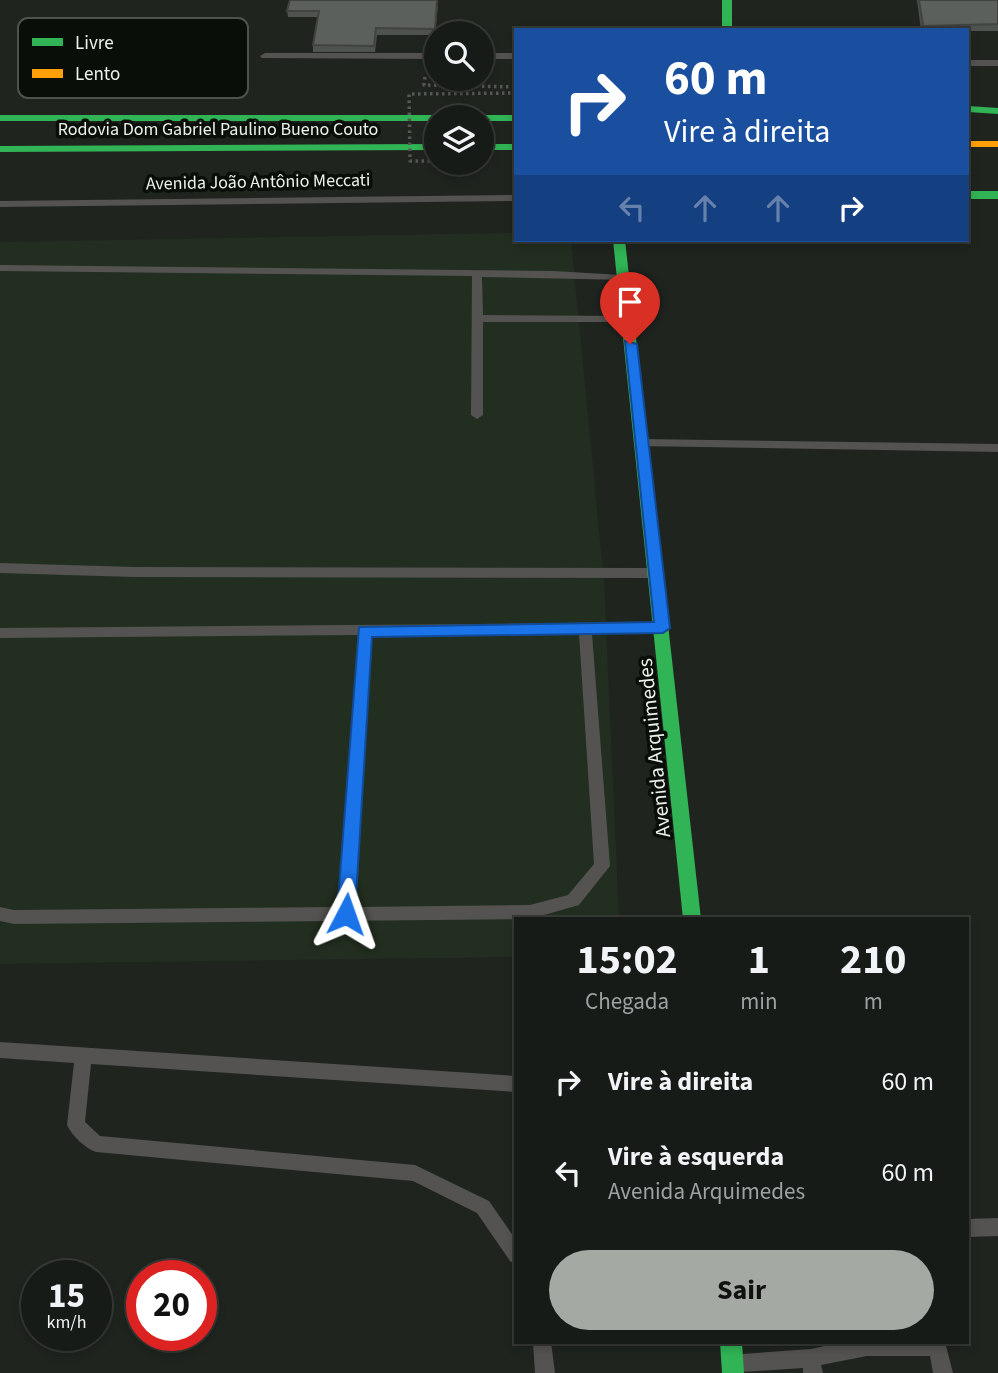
<!DOCTYPE html>
<html lang="pt">
<head>
<meta charset="utf-8">
<style>
	body { margin:0; font-family:"Source Sans 3",sans-serif; background:#202420; color:#f1f3f6; height:100vh; display:flex; flex-direction:column; font-size:26px; white-space:nowrap }
	* { box-sizing:border-box; margin:0 }
	p { font-size:23px; color:#9ea1a1 }
	.icon { flex:none; width:38px; height:38px; fill:none; stroke:currentColor; stroke-width:2; stroke-linecap:round; stroke-linejoin:round }
	.map { position:relative; flex:1; overflow:hidden }
	.side { position:absolute; left:514px; top:917px; width:455px; height:427px; display:flex; flex-direction:column; background:#171b17; border-radius:0px; box-shadow:0 4px 10px #0003,0 0 0 2px #363936 }
	.side>* { flex:none }
	.top-card { position:absolute; left:514px; top:28px; width:455px; height:214px; border-radius:0px; box-shadow:0 4px 10px #0003,0 0 0 2px #363936; background:#1a4fa0; color:#fff; overflow:hidden }
	.tools { position:absolute; left:424px; top:21px; display:grid; gap:14px }
	.tools a { display:grid; place-items:center; width:70px; height:70px; border-radius:50%; background:#171b17; box-shadow:0 4px 10px #0003,0 0 0 2px #363936; font-size:35px }
	.speed { position:absolute; left:21px; top:1260px; display:flex; gap:14px; font-size:35px; font-weight:700; text-align:center }
	.speed>* { display:grid; place-content:center; width:91px; height:91px; border-radius:50%; background:#171b17; box-shadow:0 4px 10px #0003,0 0 0 2px #363936; line-height:1 }
	.speed small { font-size:18px; font-weight:400 }
	.speed .limit { border:10px solid #d22; background:#fff; color:#111 }
	.pin { position:absolute; display:grid; place-items:center; width:60px; height:60px; color:#fff; margin:-72px -30px; border-radius:50% 50% 50% 0; rotate:-45deg; box-shadow:0 0 7px #0007 }
	.pin .icon { rotate:45deg }
	.me { position:absolute; width:77px; margin:-38px; rotate:4deg; stroke-linejoin:round; filter:drop-shadow(0 0 5px #0008) }
	.turn { display:flex; align-items:center; gap:24px; height:147px; padding:0 35px; font-size:32px }
	.turn .icon { width:91px; height:91px; stroke-width:2.5 }
	.turn b { display:block; font-size:49px; line-height:60px }
	.lanes { display:flex; align-items:center; height:66px; padding:0 35px; background:#0003; justify-content:center; gap:35px; direction:ltr }
	.lanes .off { opacity:.35 }
	.eta { display:flex; justify-content:space-evenly; align-items:center; height:119px; text-align:center }
	.eta b { font-size:42px; font-weight:700; line-height:49px }
	.cta { display:flex; gap:14px; margin-top:auto; padding:14px 35px }
	.cta a { flex:1; height:80px; border-radius:42px; background:#a4aaa3; color:#111; font-size:28px; font-weight:700; line-height:80px; text-align:center }
	ul { padding:0; list-style:none }
	li { display:flex; align-items:center; gap:21px; height:91px; padding:0 35px }
	li div { flex:1 }
	li b { display:block; font-size:26px }
	li em { font-style:normal }
	.map>svg:first-child { display:block }
	.built { fill:#222e20 }
	.lines { fill:none; stroke-linecap:round; stroke-linejoin:round }
	.path { stroke:#575755; stroke-width:3.5; stroke-dasharray:2.5 3.5; stroke-linecap:butt }
	.lane { fill:#545352; fill-rule:evenodd }
	.fast { fill:#30b455; fill-rule:evenodd }
	.slow { fill:#ff9f0a; fill-rule:evenodd }
	.path-bridge { stroke:#575755; stroke-width:3.5; stroke-dasharray:2.5 3.5; stroke-linecap:butt }
	.wall { fill:#4f534f }
	.building { fill:#5c605c; stroke:#404340; stroke-width:2 }
	.route { fill:#1a73e8; stroke:#114b97; stroke-width:2 }
	.labels { text-anchor:middle; dominant-baseline:central; stroke-width:7; stroke-linejoin:round; paint-order:stroke }
	.far-street-label { font-size:18px; fill:#ebf2ea; stroke:#0a0e09 }
	.street-label { font-size:21px; fill:#ebf2ea; stroke:#0a0e09 }
	.key { fill:#0a0e09; stroke:#4e524c; stroke-width:2 }
	.key-label { font-size:19px; fill:#ebf2ea }
</style>
</head>
<body>
<div class="map">
<svg width="998" height="1373" viewBox="0 0 998 1373">
	<rect width="100%" height="100%" fill="#1f241f"/>
	<path class="built" d="M516,233v7h55l33,341 15,338h-103v38l-516,7v-722z"/>
	<g class="lines">
		<path class="path" d="M425,77l-1,8 92,2"/>
		<path class="lane" d="M265,53h171v6l-174,-1 -2,-2z
			M481,53h35v6h-35z
			M968,60h30v6h-30z
			M516,195v6l-516,6v-6z
			M0,265l553,6 69,4 5,3 -1,2 -144,-3 1,38 144,1 6,3 -6,3h-144v93l-6,4 -6,-4 1,-139 -472,-5z
			M642,439l356,5v8l-360,-6 -2,-3z
			M0,563l134,4 519,1 7,5 -7,5 -519,-1 -134,-4z
			M585,623h76l7,5 -7,5 -69,1 18,232 -31,39 -49,14 -516,5 -14,-3v-14l14,3 325,-3 19,-272 -358,3v-10zM579,634l15,230 -26,31 -38,10 -176,2 18,-272z
			M0,1042l516,34v16l-425,-28 -6,58 15,14 315,29 74,36 27,39v24l-6,-3 -33,-48 -64,-32 -317,-29c-11,-4 -24,-16 -29,-27l7,-62 -74,-5z
			M998,1218v18l-30,1v-18z
			M533,1342h18l4,31h-20z
			M843,1342h102l8,31h-20l-3,-17h-63l-46,9 2,8h-20v-5l-61,4 -7,-2 -2,-7 2,-7 7,-2 69,-5z"/>
		<path class="fast" d="M722,0h10v30h-10z
			M968,106l30,2v6l-30,-2z
			M0,115h436l5,2h-5v4h-436z
			M481,115h35v6h-35v-4h-5z
			M436,144v6l-436,2v-6z
			M481,144h35v6h-35z
			M968,191h30v8h-30z
			M613,240h12l76,679h-18z
			M720,1342h22l2,31h-22z"/>
		<path class="slow" d="M968,141h30v6h-30z"/>
		<path class="path-bridge" d="M436,161h-26l-1,-67 107,-1"/>
	</g>
	<path class="wall" d="M917,0h81v31h-30v-1h-47z
		M438,6l-3,29h-58l-2,17h-62v-7l5,-28h-30l-1,-6z"/>
	<path class="building" d="M290,0h147l-2,29 -59,-1 -2,18 -61,-1 6,-34h-32z
		M919,0h79v24l-75,2z"/>
	<path class="route" d="M625,341l12,3 33,284 -7,5 -291,4 -17,277 -9,8 -6,-2 -3,-6 22,-287 295,-5z"/>
	<g class="labels">
		<g class="far-street-label">
			<text x="218" y="129">Rodovia Dom Gabriel Paulino Bueno Couto</text>
			<text transform="translate(258 182) rotate(-1)">Avenida João Antônio Meccati</text>
		</g>
		<g class="street-label">
			<text transform="translate(654 748) rotate(-96)">Avenida Arquimedes</text>
		</g>
	</g>
	<rect x="18" y="18" width="230" height="80" rx="10" class="key"/>
	<rect x="32" y="38" width="31" height="8" fill="#30b455"/>
	<rect x="32" y="69" width="31" height="9" fill="#ff9f0a"/>
	<g class="key-label">
		<text x="75" y="49">Livre</text>
		<text x="75" y="80">Lento</text>
	</g>
</svg>
<div class="tools">
<a><svg class="icon" aria-label="search" viewBox="0 0 24 24"><circle cx="10" cy="10" r="6"/><path d="M15 15l6 6"/></svg></a>
<a><svg class="icon" aria-label="layers" viewBox="0 0 24 24"><path d="M12 4l9 5-9 5-9-5zM3 14l9 5 9-5"/></svg></a>
</div>
<div class="speed"><div>15<small>km/h</small></div><div class="limit">20</div></div>
<div class="pin" style="left:630px;top:344px;background:#d93025"><svg class="icon" aria-label="arrive" viewBox="0 0 24 24"><path d="M6 21V4h12l-3 4 3 4H6"/></svg></div>
<svg class="me" style="left:346px;top:914px" viewBox="-20 -20 40 40"><path d="M0-17L14 15 0 8-14 15z" fill="#1a73e8" stroke="#fff" stroke-width="4"/></svg>
<div class="top-card">
<div class="turn"><svg class="icon" aria-label="right" viewBox="0 0 24 24"><path d="M7 20v-9h11M14 6l5 5-5 5"/></svg><div><b>60 m</b>Vire à direita</div></div>
<div class="lanes"><svg class="icon off" aria-label="left" viewBox="0 0 24 24"><path d="M17 20v-9H6M10 6l-5 5 5 5"/></svg><svg class="icon off" aria-label="ahead" viewBox="0 0 24 24"><path d="M12 20V5M6 11l6-6 6 6"/></svg><svg class="icon off" aria-label="ahead" viewBox="0 0 24 24"><path d="M12 20V5M6 11l6-6 6 6"/></svg><svg class="icon" aria-label="right" viewBox="0 0 24 24"><path d="M7 20v-9h11M14 6l5 5-5 5"/></svg></div>
</div>
<section class="side">
<div class="eta">
<div><b>15:02</b><p>Chegada</p></div>
<div><b>1</b><p>min</p></div>
<div><b>210</b><p>m</p></div>
</div>
<ul>
<li><svg class="icon" aria-label="right" viewBox="0 0 24 24"><path d="M7 20v-9h11M14 6l5 5-5 5"/></svg><div><b>Vire à direita</b></div><em>60 m</em></li>
<li><svg class="icon" aria-label="left" viewBox="0 0 24 24"><path d="M17 20v-9H6M10 6l-5 5 5 5"/></svg><div><b>Vire à esquerda</b><p>Avenida Arquimedes</p></div><em>60 m</em></li>
</ul>
<div class="cta"><a>Sair</a></div>
</section>
</div>
</body>
</html>
